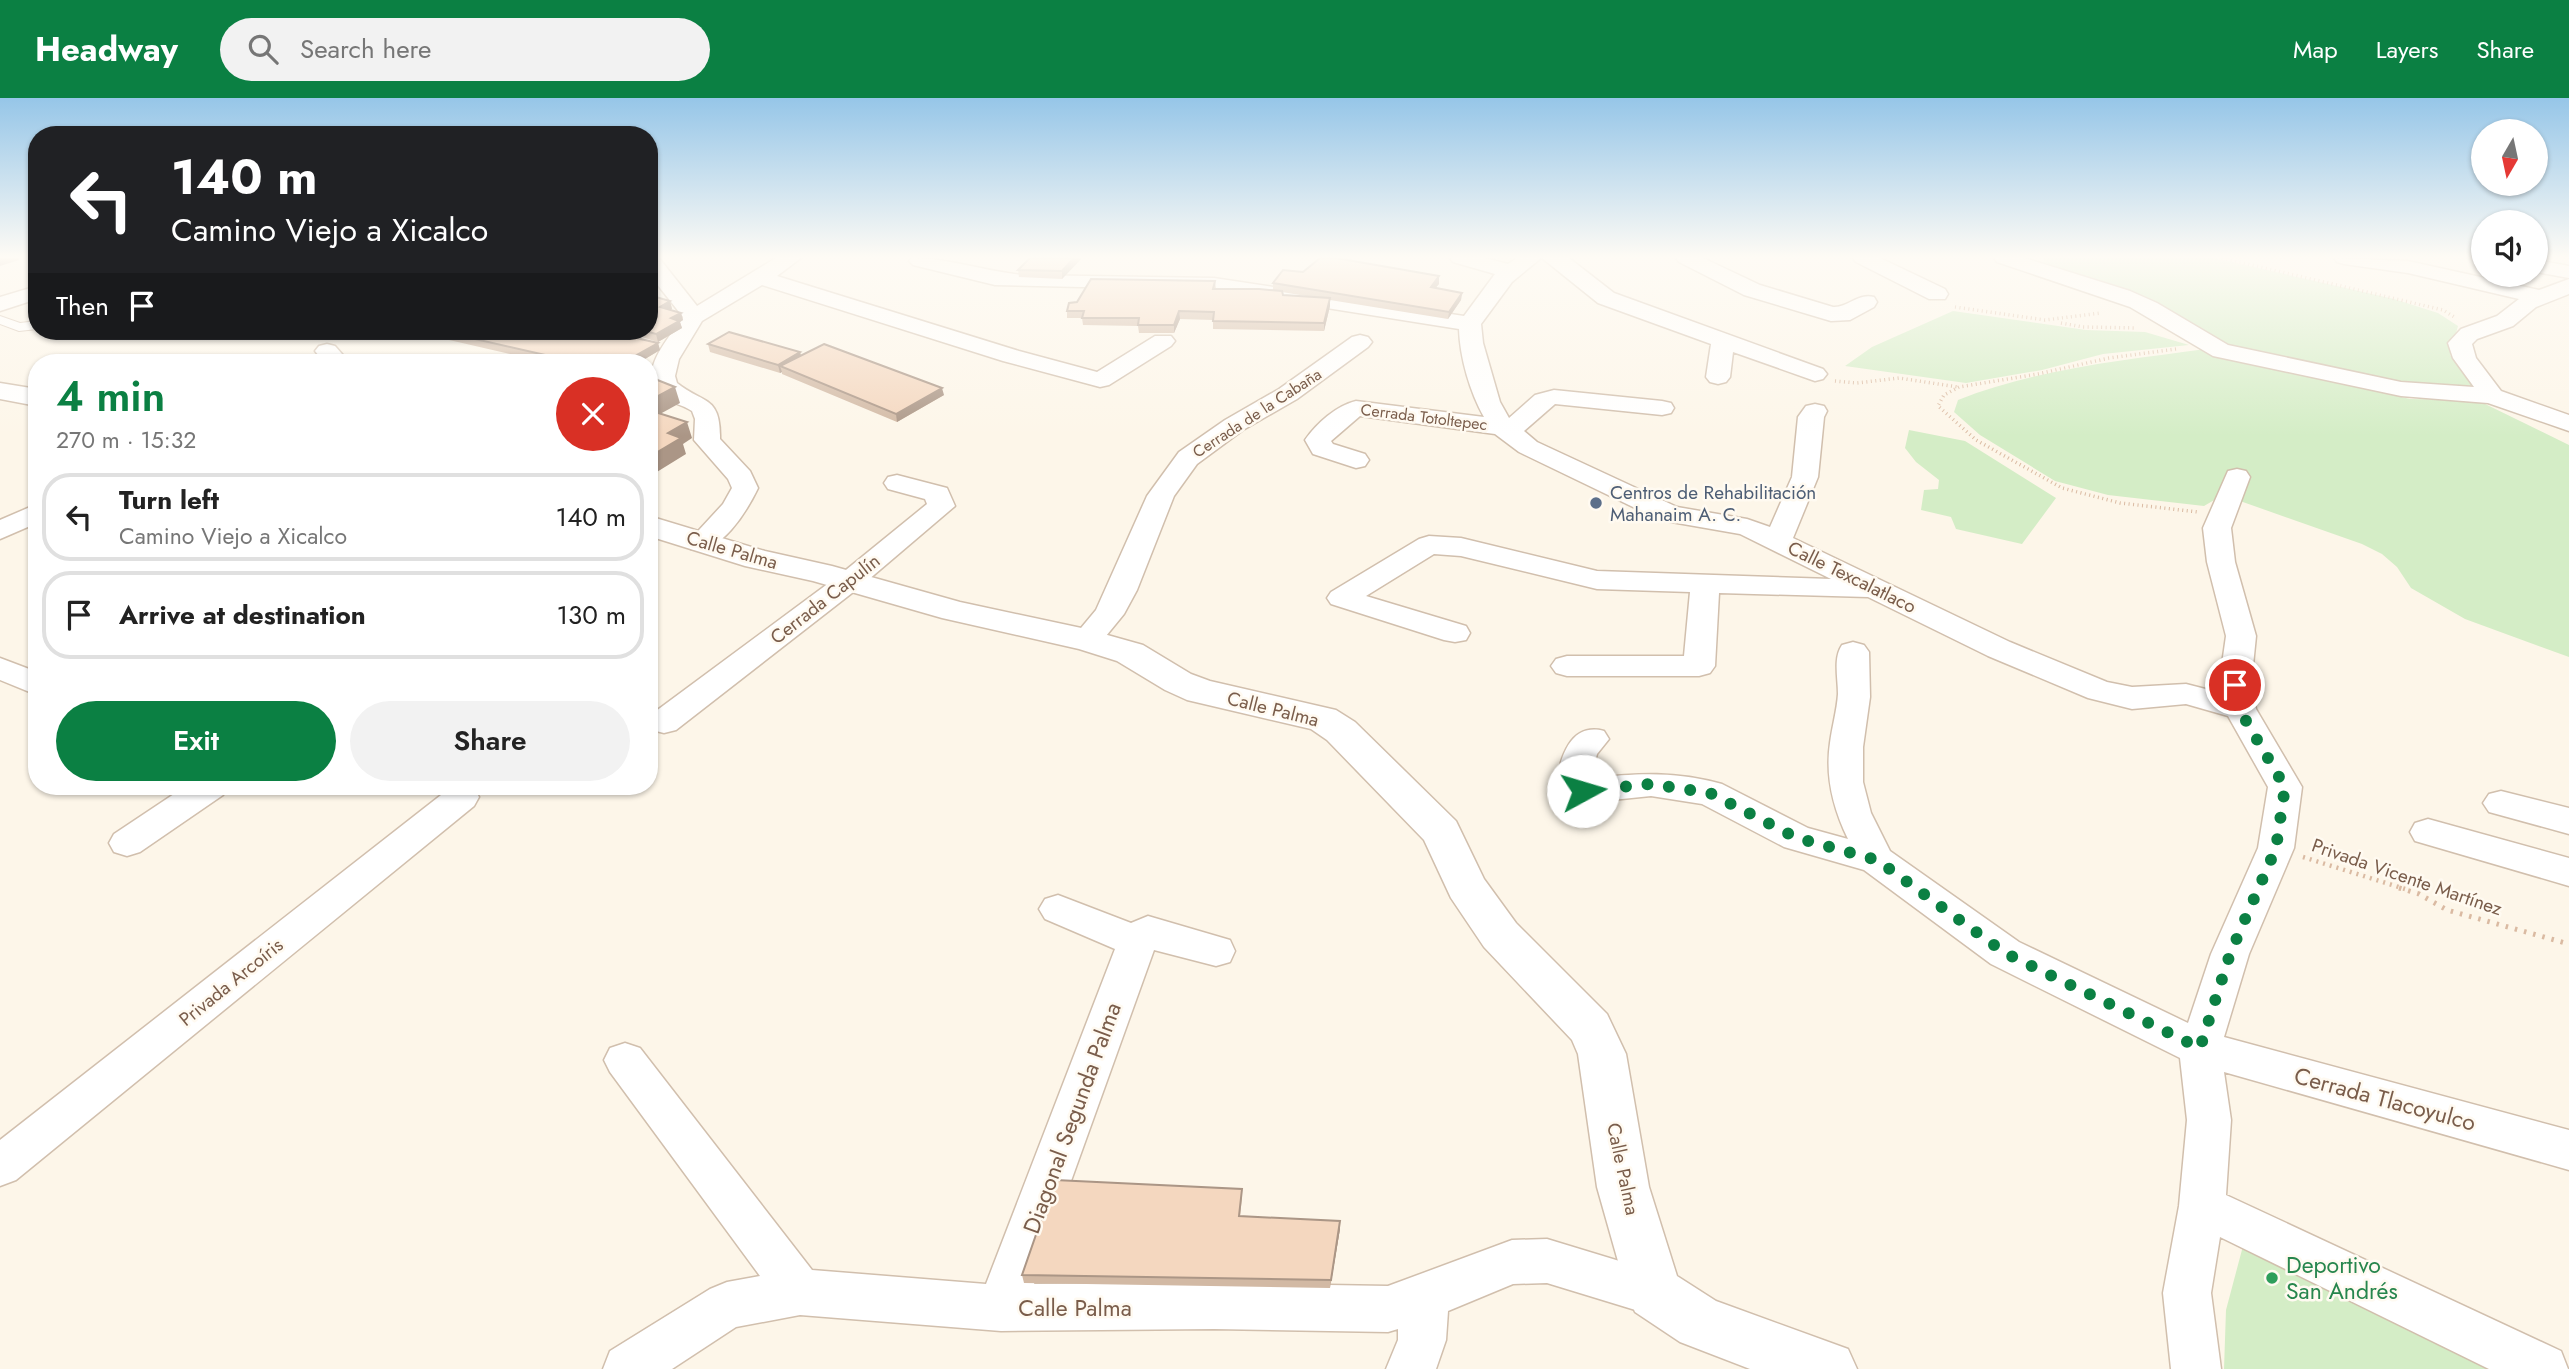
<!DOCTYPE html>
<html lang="en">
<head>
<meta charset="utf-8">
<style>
	body { margin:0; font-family:Jost,sans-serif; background:#f2f2f2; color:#222; height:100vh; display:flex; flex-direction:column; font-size:26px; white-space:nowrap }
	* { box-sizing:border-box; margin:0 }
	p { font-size:23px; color:#767676 }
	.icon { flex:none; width:38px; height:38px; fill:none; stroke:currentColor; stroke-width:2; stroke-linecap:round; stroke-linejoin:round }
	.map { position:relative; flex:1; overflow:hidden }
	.sheet { position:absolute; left:28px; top:256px; width:630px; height:441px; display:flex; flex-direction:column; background:#fff; border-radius:28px; box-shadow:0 2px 5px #0004 }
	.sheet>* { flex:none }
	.banner { position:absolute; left:28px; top:28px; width:630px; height:214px; border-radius:28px; box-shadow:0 2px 5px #0004; background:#202124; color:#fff; overflow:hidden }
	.needle { width:46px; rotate:189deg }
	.tools { position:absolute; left:2471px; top:21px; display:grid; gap:14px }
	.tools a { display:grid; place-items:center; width:77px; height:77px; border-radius:50%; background:#fff; box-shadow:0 2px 5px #0004; font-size:35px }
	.pin { position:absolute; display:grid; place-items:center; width:60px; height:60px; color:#fff; margin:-30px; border:4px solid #fff; border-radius:50%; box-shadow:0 2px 7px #0007 }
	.me { position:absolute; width:77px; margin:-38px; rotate:84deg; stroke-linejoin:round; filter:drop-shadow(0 0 5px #0008) }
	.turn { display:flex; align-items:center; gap:24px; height:147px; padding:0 28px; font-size:32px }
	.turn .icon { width:91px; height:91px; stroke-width:2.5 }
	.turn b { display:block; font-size:49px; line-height:60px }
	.then { display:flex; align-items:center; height:66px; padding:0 28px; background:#0003; gap:14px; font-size:26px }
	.round { display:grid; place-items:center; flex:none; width:74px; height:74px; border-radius:37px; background:#f2f2f2 }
	.head { display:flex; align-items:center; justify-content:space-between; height:119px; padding:0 28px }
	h1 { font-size:42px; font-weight:600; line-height:52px; color:#0b8043 }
	.cta { display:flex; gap:14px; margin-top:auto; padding:14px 28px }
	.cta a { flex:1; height:80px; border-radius:42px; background:#0b8043; color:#fff; font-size:28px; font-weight:600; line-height:80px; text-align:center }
	.cta a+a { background:#f2f2f2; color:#222 }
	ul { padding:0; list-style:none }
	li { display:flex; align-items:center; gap:21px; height:88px; margin:0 14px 10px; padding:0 14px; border:4px solid #e0e0e0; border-radius:28px }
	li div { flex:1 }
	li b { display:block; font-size:26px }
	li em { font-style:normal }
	header { display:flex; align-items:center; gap:42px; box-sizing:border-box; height:98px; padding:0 35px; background:#0b8043; color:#fff }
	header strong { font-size:33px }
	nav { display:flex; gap:38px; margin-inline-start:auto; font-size:24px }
	.search { width:490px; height:63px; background:#f2f2f2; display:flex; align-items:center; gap:18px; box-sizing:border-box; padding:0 24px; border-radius:38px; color:#767676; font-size:26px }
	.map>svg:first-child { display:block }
	.green { fill:#d4edc6 }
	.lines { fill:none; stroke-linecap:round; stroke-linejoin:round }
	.service-casing { stroke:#d1bfad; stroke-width:2 }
	.minor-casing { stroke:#d1bfad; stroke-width:3 }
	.tertiary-casing { stroke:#d1bfad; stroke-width:3 }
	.path-far2 { stroke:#dabaa2; stroke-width:3.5; stroke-dasharray:1 3.5; stroke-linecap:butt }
	.path-far1 { stroke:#dabaa2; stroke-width:4.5; stroke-dasharray:2 5; stroke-linecap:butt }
	.path { stroke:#dabaa2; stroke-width:5; stroke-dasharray:2.5 7; stroke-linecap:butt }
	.service { fill:#fff; fill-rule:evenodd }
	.minor { fill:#fff; fill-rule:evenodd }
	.tertiary { fill:#fff; fill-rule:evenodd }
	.wall { fill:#d2b9a4; fill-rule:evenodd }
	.shaded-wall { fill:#ab9686 }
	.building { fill:#f4d7bf; stroke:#ab9686; stroke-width:2 }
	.route { stroke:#0b8043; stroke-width:12; stroke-dasharray:0 21.6 }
	.service-dot { fill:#5c6f8a; stroke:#fffaf1; stroke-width:2.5 }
	.leisure-dot { fill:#2e9e5b; stroke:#fffaf1; stroke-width:2.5 }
	.labels { text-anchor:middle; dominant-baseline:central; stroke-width:5; stroke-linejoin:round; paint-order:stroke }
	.far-street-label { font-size:16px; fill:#7a5d4b; stroke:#fffaf1 }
	.service-label { font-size:19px; fill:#4e5e75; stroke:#fffaf1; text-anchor:start }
	.street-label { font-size:19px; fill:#7a5d4b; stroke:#fffaf1 }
	.near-street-label { font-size:23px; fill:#7a5d4b; stroke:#fffaf1 }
	.near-leisure-label { font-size:23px; fill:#27864d; stroke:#fffaf1; text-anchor:start }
</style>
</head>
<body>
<header>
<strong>Headway</strong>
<div class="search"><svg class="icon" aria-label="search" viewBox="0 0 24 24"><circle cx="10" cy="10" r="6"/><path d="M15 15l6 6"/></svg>Search here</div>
<nav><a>Map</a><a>Layers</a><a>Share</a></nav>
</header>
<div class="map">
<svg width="2569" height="1271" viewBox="0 0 2569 1271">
	<rect width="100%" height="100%" fill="#fdf6e9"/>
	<path class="green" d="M2045,160h169l180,41 44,14 20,13 -8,29 31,31 -11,4 -58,-1 -204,-48 -34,-29 -124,-43 -7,-8z
		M1953,213l133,19 59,2 44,13 -86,9 -61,16 -76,13 -121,-17 27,-19z
		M2206,251l11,6 193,44 67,1 92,45v212l-104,-38 -54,-31 -14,-21 -15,-13 -20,-10 -122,-43 -24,-2 -12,7 -96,-11 -53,-14 -75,-46 -26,-23 4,-12c77,-31 167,-40 248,-51z
		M1909,332l56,11 91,57 -34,46 -66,-15 -5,-12 -30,-7 3,-20 14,-1 1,-9 -23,-18 -11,-14z
		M2243,1148l259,123h-278l2,-59z"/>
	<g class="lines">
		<defs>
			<path id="service" d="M0,218l20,7 17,-2v8l-18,2 -19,-7z"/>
			<path id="minor" d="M649,160h10l38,48 79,-48h25l-24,18 242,75 78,21 58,-36h16l4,5 -4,5 -62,39 -9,2 -97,-26 -241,-76 -60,36 -23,38 -4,17 2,7c26,21 44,12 43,56l30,32 8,17c-11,23 -38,68 -67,61l-4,-6 36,-39 9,-16 -4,-9 -34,-39 1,-21 -3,-8c-9,-6 -21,-8 -30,-15 -28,-22 8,-59 21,-79l-34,-43z
				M911,160c39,0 75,14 113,17l190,3 250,38 31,-42 -42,-12 -3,-4h35l23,6 9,-6h24l-29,24 -31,42 2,19 17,59 9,16 26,-23 19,-5 108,11 9,2 3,5 -3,5 -9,2 -107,-11 -31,27 13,11 140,65 70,12 23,8 22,-50 6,-60 8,-11 9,-2 9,2 3,5 -3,6 -6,60 -25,61 217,104 97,40 25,5 54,-3 35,9 -2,-8 7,-49 -19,-74 -4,-34 25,-57 9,-2 9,2 4,6 -19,51 4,34 21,74 -5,49 5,24 46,78 -8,61 -45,106 -25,83 345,93v40l-345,-98 7,48 -5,75 335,156 7,18h-79l-269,-132 -9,56 10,76h-50l-8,-76 16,-87 8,-86 -7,-62 -189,-94 -127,-94 -80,-23 -82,-43 -51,-8 -68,7 -22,-9 -5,-9c4,-27 14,-63 48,-54l5,8 -12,15 -6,24c48,-5 84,-7 131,6l86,44 40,11c-15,-31 -23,-62 -18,-96 2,-16 7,-33 8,-49 0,-16 -5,-36 4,-49l11,-3 11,3 5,7 1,45 -7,50v35l8,31 19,38 129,91 169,81 23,-69 47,-106 10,-61 -40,-71 -42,-12 -54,5 -44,-11 -100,-42 -120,-59 -149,-4 -4,73 -5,7 -11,3h-132l-11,-3 -5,-7 5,-7 11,-3h117l6,-64 -93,-3 -136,-33 -27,-2 -68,42 100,30 4,7 -4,7 -11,2 -11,-2 -113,-36 -4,-6 4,-6 88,-53 10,-3 32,2 136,33 234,8 -91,-45 -80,-14 -141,-68 -24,-18 -135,-18 -29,25 2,3 32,10 4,6 -4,6 -9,2 -43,-14 -8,-14c12,-17 31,-34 51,-39l128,16c-14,-25 -24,-59 -25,-88l-245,-39 -219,-5 -82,-20 -4,-4z
				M1542,160h27l45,35 209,76 4,5 -4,5 -8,2 -82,-29 -3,25 -4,5 -8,2 -8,-2 -4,-5 5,-33 -113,-41z
				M1676,160h27l57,27 73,22c15,1 24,-14 41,-10l3,5 -3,5 -24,13 -19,1 -87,-26 -65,-33z
				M1853,160h27l65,31 3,5 -3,5h-16l-73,-37z
				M1994,160h31l105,33 27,12 71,42 173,37 73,5 -21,-29 -5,-15 13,-14 36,-13 22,-17 -111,-26 -64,-9 -7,-2 -3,-4 74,3 131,29 30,-11v15l-33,13 -23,19 -36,13 -5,5 4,14 25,33 68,24v16l-81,-28 -87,-7 -188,-40 -83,-49 -133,-45z
				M2536,162l33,6v12l-33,-6z
				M37,188v13l-37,12v-14z
				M1360,237l8,2 4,5 -4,5 -71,52 -54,31 -46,34 -23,32 -37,94 -13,24 -27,33 -11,3 -11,-3 -4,-7 25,-30 51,-114 32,-44 46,-32 54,-31 73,-52z
				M327,246l8,2 14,16h-25l-9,-11 4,-5z
				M897,377l50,13 8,18 -94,80 -185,144 -12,3 -12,-3 -3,-5 3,-11 189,-140 86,-70 -2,-5 -37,-10 -4,-6 4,-6z
				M37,406v19l-37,16v-19z
				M0,560l37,14v23l-37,-15z
				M186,688h42l-5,9 -83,57 -13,4 -13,-4 -5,-9 5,-9z
				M459,688l15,2 5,9 -5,9 -458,374 -16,6v-46l450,-352z
				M2501,693l68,17v26l-80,-22 -6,-9 6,-9z
				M2428,721l141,39v28l-154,-45 -5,-9 5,-9z
				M1058,797l73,28 17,-7 82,24 5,11 -5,11 -14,4 -62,-16 -120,334 180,-1 174,3 124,-46 35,-1 125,38 7,16 -7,16 -17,7 -108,-33 -34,1 -65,27 -2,29 -10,29h-50l12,-29v-11l-10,3 -174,-3 -213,2 -201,-16 -64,12 -64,42h-69l7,-18 100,-62 17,-7 33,-6 -150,-204 -6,-12 6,-12 15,-5 15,5 172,222 174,14 129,-335 -70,-30 -6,-10 6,-10z"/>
			<path id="tertiary" d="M0,285l37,6v17l-37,-7z
				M649,418l116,35 67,15 128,36 126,27 57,16 48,29 19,7 126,29 19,12 101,99 28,58 32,44 91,91 19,40 23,133 28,89 39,25 132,48 9,20h-107l-70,-27 -45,-30 -8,-19 -30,-106 -19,-133 -6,-14 -88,-93 -33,-49 -27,-58 -97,-100 -16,-11 -124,-29 -22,-10 -48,-29 -38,-12 -137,-31 -129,-37 -68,-15 -96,-30z"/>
		</defs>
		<use href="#service" class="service-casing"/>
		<use href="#minor" class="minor-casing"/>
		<use href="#tertiary" class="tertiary-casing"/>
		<path class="path-far2" d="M2222,160l221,52 13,8
			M1955,209l90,13 56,-7
			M2061,225l22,4 53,1
			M2176,251l-67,9 -71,16 -79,13 -15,8 -6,11 38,34 86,48 58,15 78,9
			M1835,283l22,2 42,-5 59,9"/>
		<path class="path-far1" d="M2303,759l102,32"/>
		<path class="path" d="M2399,790l20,6 28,16 122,34"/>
		<use href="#service" class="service"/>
		<use href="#minor" class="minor"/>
		<use href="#tertiary" class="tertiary"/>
	</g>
	<path class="wall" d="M1082,160l-20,21 -43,-2 -1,-7z
		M1303,174l136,12 -4,4 27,5 -1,7 -13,19 -118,-19v6l-6,25 -111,-2v-9l-33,-1 -6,14h-35l-1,-7 -55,-1 -1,-7h-15v-7l148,-30 1,8 57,1v-7zM1282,194l36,6 -35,-3z
		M670,203l2,8 -2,1 11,3 2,7 -3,2 2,6 -24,14 -37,-11h28z
		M410,233h195l53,12 2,7 -20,12h-95z
		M708,246l92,8 1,4 143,39 -47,27 -115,-48v-2l-2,1 -70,-21z
		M1242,1099l-2,19 100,13 -10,59 -306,-5 -2,-8z"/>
	<path class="shaded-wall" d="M0,160h18l1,2 -19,6z
		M1074,160h8l-20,21v-8z
		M1439,178v8l-9,10 1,-7z
		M1462,195l-1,7 -13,19 1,-7z
		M1330,200v8l-6,25v-8z
		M670,203l2,8 -10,5 -2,-7z
		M1179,213l1,8 -6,14v-8z
		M681,215l2,7 -3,2 2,6 -24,14 -2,-8 15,-16z
		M658,245l2,7 -20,12h-16z
		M800,254l2,8 -22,6 2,6 -2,1 -2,-8z
		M675,289l5,16 -29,16 -2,4v-22z
		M942,290l2,7 -47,27 -1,-8z
		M687,324l5,16 -9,6 3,10 -34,21 -3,-9v-9l19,-24z
		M1340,1123v8l-10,59 1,-8z"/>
	<path class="building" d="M1030,160h44l-12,13 -44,-1z
		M1320,160h16l103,18 -8,11 31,6 -13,19 -176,-29 10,-13 20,2z
		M1091,181l124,2 -2,8h46l23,2 1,4 47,3 -6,25 -111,-2 1,-9 -35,-1 -5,14h-36l1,-7h-57l2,-7h-17l2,-8 8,-1z
		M649,197l21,6 -10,6 21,6 -10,5 8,3 -23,13 -11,-3h4z
		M440,233h165l53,12 -34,19h-48z
		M729,234l71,20 -22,13 -70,-21z
		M824,246l118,44 -46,26 -116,-48z
		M649,279h1l25,10 -26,14z
		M652,313l35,11 -19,11 13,5 -32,19v-44z
		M1055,1082l187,9 -3,27 101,5 -9,59 -309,-5z"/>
	<linearGradient id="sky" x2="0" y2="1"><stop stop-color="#96c6e8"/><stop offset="0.47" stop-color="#fefbf5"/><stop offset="1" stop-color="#fefbf5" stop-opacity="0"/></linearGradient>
	<rect width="2569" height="338" fill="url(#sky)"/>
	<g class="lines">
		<path class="route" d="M1583,693l68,-7 59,9 87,45 80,22 128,93 195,95 30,-94 46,-106 9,-61 -46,-78 -4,-24"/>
	</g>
	<circle class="service-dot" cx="1596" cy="405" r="7"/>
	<circle class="leisure-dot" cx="2272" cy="1180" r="7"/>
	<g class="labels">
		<g class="far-street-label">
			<text transform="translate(1257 315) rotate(-33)">Cerrada de la Cabaña</text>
			<text transform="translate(1424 319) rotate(7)">Cerrada Totoltepec</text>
		</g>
		<g class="service-label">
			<text x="1610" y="394">Centros de Rehabilitación<tspan x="1610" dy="22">Mahanaim A. C.</tspan></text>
		</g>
		<g class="street-label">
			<text transform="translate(732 452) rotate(16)">Calle Palma</text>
			<text transform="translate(1852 479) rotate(26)">Calle Texcalatlaco</text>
			<text transform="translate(825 501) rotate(-38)">Cerrada Capulín</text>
			<text transform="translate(1273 611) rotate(14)">Calle Palma</text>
			<text transform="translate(2407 779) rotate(19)">Privada Vicente Martínez</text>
			<text transform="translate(231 884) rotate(-39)">Privada Arcoíris</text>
			<text transform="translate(1623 1071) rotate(78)">Calle Palma</text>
		</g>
		<g class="near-street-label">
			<text transform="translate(2385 1001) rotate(15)">Cerrada Tlacoyulco</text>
			<text transform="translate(1072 1020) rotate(-70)">Diagonal Segunda Palma</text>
			<text x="1075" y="1210">Calle Palma</text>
		</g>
		<g class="near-leisure-label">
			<text x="2286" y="1167">Deportivo<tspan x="2286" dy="26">San Andrés</tspan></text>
		</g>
	</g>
</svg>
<div class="tools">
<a><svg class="needle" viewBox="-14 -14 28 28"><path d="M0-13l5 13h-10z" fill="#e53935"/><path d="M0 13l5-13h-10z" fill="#767676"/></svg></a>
<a><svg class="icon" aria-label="sound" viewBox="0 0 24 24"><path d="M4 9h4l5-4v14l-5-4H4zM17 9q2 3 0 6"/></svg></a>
</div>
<div class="pin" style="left:2235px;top:587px;background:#d93025"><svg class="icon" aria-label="arrive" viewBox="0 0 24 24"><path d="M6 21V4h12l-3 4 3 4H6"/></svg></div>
<svg class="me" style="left:1583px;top:693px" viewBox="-20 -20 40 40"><circle r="19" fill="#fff"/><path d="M0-13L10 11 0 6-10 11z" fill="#0b8043"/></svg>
<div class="banner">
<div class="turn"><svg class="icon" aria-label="left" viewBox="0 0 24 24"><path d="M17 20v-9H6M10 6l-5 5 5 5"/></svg><div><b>140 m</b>Camino Viejo a Xicalco</div></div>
<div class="then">Then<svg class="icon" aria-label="arrive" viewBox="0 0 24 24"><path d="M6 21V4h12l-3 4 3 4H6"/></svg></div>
</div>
<section class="sheet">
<div class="head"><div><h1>4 min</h1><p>270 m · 15:32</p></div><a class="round" style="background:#d93025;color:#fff"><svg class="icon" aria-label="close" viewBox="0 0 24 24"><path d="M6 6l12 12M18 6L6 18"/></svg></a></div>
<ul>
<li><svg class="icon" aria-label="left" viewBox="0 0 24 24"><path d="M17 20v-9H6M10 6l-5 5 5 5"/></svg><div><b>Turn left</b><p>Camino Viejo a Xicalco</p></div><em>140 m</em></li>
<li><svg class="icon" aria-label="arrive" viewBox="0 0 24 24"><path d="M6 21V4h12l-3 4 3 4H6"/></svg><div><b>Arrive at destination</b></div><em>130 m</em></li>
</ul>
<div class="cta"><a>Exit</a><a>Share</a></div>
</section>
</div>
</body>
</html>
